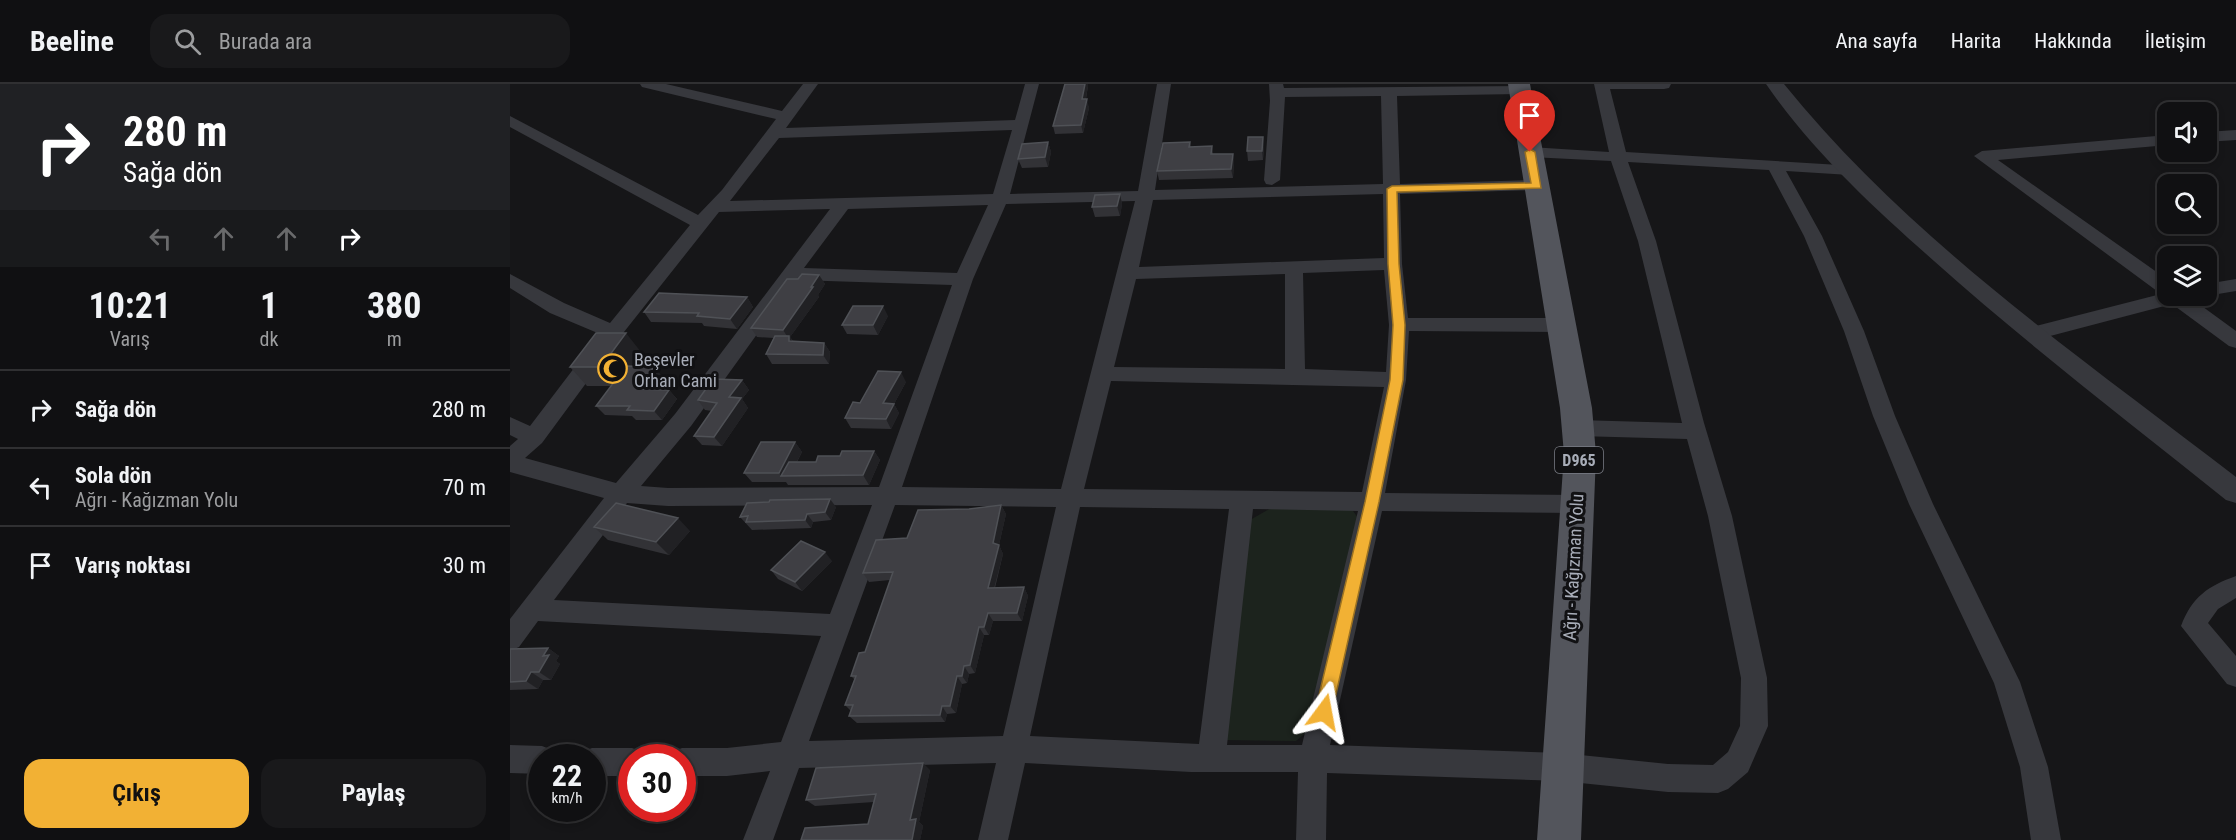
<!DOCTYPE html>
<html lang="tr">
<head>
<meta charset="utf-8">
<style>
	body { margin:0; font-family:"Roboto Condensed",sans-serif; background:#19191b; color:#f1f3f6; height:100vh; display:flex; flex-direction:column; font-size:22px; white-space:nowrap }
	* { box-sizing:border-box; margin:0 }
	p { font-size:20px; color:#9c9d9f }
	.icon { flex:none; width:33px; height:33px; fill:none; stroke:currentColor; stroke-width:2; stroke-linecap:round; stroke-linejoin:round }
	.map { position:relative; flex:1; overflow:hidden }
	.details { display:flex; flex-direction:column; background:#101012; width:510px }
	.details>* { flex:none }
	.hud { background:#202124; color:#fff; overflow:hidden }
	.tools { position:absolute; left:1647px; top:18px; display:grid; gap:12px }
	.tools a { display:grid; place-items:center; width:60px; height:60px; border-radius:12px; background:#101012; box-shadow:0 3px 9px #0003,0 0 0 2px #303032; font-size:30px }
	.speed { position:absolute; left:18px; top:660px; display:flex; gap:12px; font-size:30px; font-weight:700; text-align:center }
	.speed>* { display:grid; place-content:center; width:78px; height:78px; border-radius:50%; background:#101012; box-shadow:0 3px 9px #0003,0 0 0 2px #303032; line-height:1 }
	.speed small { font-size:15px; font-weight:400 }
	.speed .limit { border:9px solid #d22; background:#fff; color:#111 }
	.pin { position:absolute; display:grid; place-items:center; width:51px; height:51px; color:#fff; margin:-62px -26px; border-radius:50% 50% 50% 0; rotate:-45deg; box-shadow:0 0 6px #0007 }
	.pin .icon { rotate:45deg }
	.me { position:absolute; width:66px; margin:-33px; rotate:13deg; stroke-linejoin:round; filter:drop-shadow(0 0 4px #0008) }
	.turn { display:flex; align-items:center; gap:21px; height:126px; padding:0 24px; font-size:27px }
	.turn .icon { width:78px; height:78px; stroke-width:2.5 }
	.turn b { display:block; font-size:42px; line-height:51px }
	.lanes { display:flex; align-items:center; height:57px; padding:0 24px; background:#0003; justify-content:center; gap:30px; direction:ltr }
	.lanes .off { opacity:.35 }
	.eta { display:flex; justify-content:space-evenly; align-items:center; height:102px; text-align:center }
	.eta b { font-size:36px; font-weight:700; line-height:42px }
	.cta { display:flex; gap:12px; margin-top:auto; padding:12px 24px }
	.cta a { flex:1; height:69px; border-radius:18px; background:#f2b134; color:#111; font-size:24px; font-weight:700; line-height:69px; text-align:center }
	.cta a+a { background:#19191b; color:#f1f3f6 }
	ul { padding:0; list-style:none }
	li { display:flex; align-items:center; gap:18px; height:78px; padding:0 24px; border-top:2px solid #303032 }
	li div { flex:1 }
	li b { display:block; font-size:22px }
	li em { font-style:normal }
	header { display:flex; align-items:center; gap:36px; box-sizing:border-box; height:84px; padding:0 30px; background:#101012; border-bottom:2px solid #303032 }
	header strong { font-size:28px }
	nav { display:flex; gap:33px; margin-inline-start:auto; font-size:21px }
	.search { width:420px; height:54px; background:#19191b; display:flex; align-items:center; gap:15px; box-sizing:border-box; padding:0 21px; border-radius:18px; color:#9c9d9f; font-size:22px }
	main { display:flex; flex:1; min-height:0 }
	.map>svg:first-child { display:block }
	.green { fill:#1c231d }
	.lines { fill:none; stroke-linecap:round; stroke-linejoin:round }
	.minor { fill:#37383d; fill-rule:evenodd }
	.tertiary { fill:#37383d; fill-rule:evenodd }
	.primary { fill:#53555c; fill-rule:evenodd }
	.wall { fill:#323236 }
	.shaded-wall { fill:#212124 }
	.building { fill:#3f3f44; stroke:#4f5156; stroke-width:1.5 }
	.route { fill:#f2b134; stroke:#9d7322; stroke-width:1.5 }
	.labels { text-anchor:middle; dominant-baseline:central; stroke-width:6; stroke-linejoin:round; paint-order:stroke }
	.shield { fill:#111113; stroke:#7b7e86; stroke-width:1.5 }
	.shield-label { font-size:16px; font-weight:bold; fill:#a8adb8 }
	.poi-label { font-size:18px; fill:#a8adb8; stroke:#111113; text-anchor:start }
	.street-label { font-size:18px; fill:#a8adb8; stroke:#111113 }
</style>
</head>
<body>
<header>
<strong>Beeline</strong>
<div class="search"><svg class="icon" aria-label="search" viewBox="0 0 24 24"><circle cx="10" cy="10" r="6"/><path d="M15 15l6 6"/></svg>Burada ara</div>
<nav><a>Ana sayfa</a><a>Harita</a><a>Hakkında</a><a>İletişim</a></nav>
</header>
<main>
<section class="details">
<div class="hud">
<div class="turn"><svg class="icon" aria-label="right" viewBox="0 0 24 24"><path d="M7 20v-9h11M14 6l5 5-5 5"/></svg><div><b>280 m</b>Sağa dön</div></div>
<div class="lanes"><svg class="icon off" aria-label="left" viewBox="0 0 24 24"><path d="M17 20v-9H6M10 6l-5 5 5 5"/></svg><svg class="icon off" aria-label="ahead" viewBox="0 0 24 24"><path d="M12 20V5M6 11l6-6 6 6"/></svg><svg class="icon off" aria-label="ahead" viewBox="0 0 24 24"><path d="M12 20V5M6 11l6-6 6 6"/></svg><svg class="icon" aria-label="right" viewBox="0 0 24 24"><path d="M7 20v-9h11M14 6l5 5-5 5"/></svg></div>
</div>
<div class="eta">
<div><b>10:21</b><p>Varış</p></div>
<div><b>1</b><p>dk</p></div>
<div><b>380</b><p>m</p></div>
</div>
<ul>
<li><svg class="icon" aria-label="right" viewBox="0 0 24 24"><path d="M7 20v-9h11M14 6l5 5-5 5"/></svg><div><b>Sağa dön</b></div><em>280 m</em></li>
<li><svg class="icon" aria-label="left" viewBox="0 0 24 24"><path d="M17 20v-9H6M10 6l-5 5 5 5"/></svg><div><b>Sola dön</b><p>Ağrı - Kağızman Yolu</p></div><em>70 m</em></li>
<li><svg class="icon" aria-label="arrive" viewBox="0 0 24 24"><path d="M6 21V4h12l-3 4 3 4H6"/></svg><div><b>Varış noktası</b></div><em>30 m</em></li>
</ul>
<div class="cta"><a>Çıkış</a><a>Paylaş</a></div>
</section>
<div class="map">
<svg width="1726" height="756" viewBox="0 0 1726 756">
	<rect width="100%" height="100%" fill="#161618"/>
	<path class="green" d="M761,424h80l9,13 -45,204 -19,16 -74,-1 28,-220z"/>
	<g class="lines">
		<path class="minor" d="M130,0h26l116,27 21,-27h15l-32,44 229,-8 10,-36h14l-29,110 128,-3 19,-107h14l-16,106 228,-6 -2,-88 -96,1 -5,83 -8,5 -6,-1 -2,-4 6,-79 -1,-17h14l1,4 240,-2 3,3 -8,5 -122,2 3,88 137,-4 8,5 -8,5 -137,4 2,70 6,54h154l7,2 3,5 -3,5 -7,2 -153,-1 -3,49 -21,113 192,2 8,2 4,7 -4,7 -8,2 -195,-2 -52,234 231,8 107,11 45,1 15,-13 12,-26 1,-48 -33,-162 -21,-77 -109,-3 -8,-2 -3,-6 3,-6 8,-2 104,3 -44,-182 -27,-80 -81,-4 -8,-5 8,-5 79,5 -15,-68h77l-2,4 -5,1h-54l16,63 230,14 2,4 -8,5 -64,-4 36,65 42,95 31,85 38,88 87,178 28,85 13,73h-30l-11,-73 -26,-84 -85,-179 -36,-88 -29,-85 -40,-95 -35,-66 -141,-8 28,79 48,182 28,93 35,162 1,48 -20,46 -20,17 -10,4 -50,-1 -107,-11 -234,-8 -1,67h-30l2,-68h-107l-166,-9 -17,77h-30l18,-77 -197,5 -26,72h-30l27,-69 -43,5h-45v-18h-12l2,-6 10,-4h45l54,-6 40,-106 -283,-15 -19,26 -9,4v-32l94,-121 -94,-26v-26l8,-7 -8,-4v-18l20,9 70,-92 -50,-21 -40,-25v-14l54,29 46,20 80,-98 -180,-98v-11l188,99 24,-25 54,-71 -134,-32zM502,46l-19,64 -263,7 49,-63zM873,110l1,64 -245,9 14,-67zM625,117l-74,288 -159,-2 71,-208 33,-75zM478,121l-31,68 -153,-5 44,-59zM320,125l-155,205 -59,69 -91,-25 17,-15 78,-106 99,-125zM874,186l5,55 -3,47 -81,-3 -2,-96zM775,190v95l-171,-2 22,-88zM286,196l156,5 -73,202 -211,1 -27,-2 50,-60zM601,297l273,6 -22,105 -278,-3zM117,419l41,3 204,-1 -42,109 -276,-14zM385,421l161,2 -53,229 -194,5zM570,423l149,2 -30,235 -169,-8zM743,425l105,2 -56,234h-75z
			M1726,46v10l-30,2v-10z
			M1658,51v10l-170,15 170,120v16h20l48,35v17l-7,-2 -57,-42 -137,36 -7,-2 -3,-5 3,-5 133,-34 -187,-138 8,-5z
			M1726,195v12l-30,5h-3h3v-12z
			M1726,492v22l-18,11 -10,14 28,33v31l-9,-3 -46,-58c11,-29 27,-40 55,-50z
			M0,661l32,1 10,4 3,8h-13v16l-32,-1z
			M82,664h40l10,4 2,6h-12v18h-40v-18h-12l2,-6z"/>
		<path class="tertiary" d="M1256,0h18c126,156 294,271 452,393v26l-10,-3c-98,-79 -198,-155 -292,-239 -60,-53 -122,-110 -168,-177z"/>
		<path class="primary" d="M998,0h22l62,324 4,46 -15,386h-44l27,-386 -4,-46z"/>
	</g>
	<path class="wall" d="M578,2l-2,13 3,9 -6,25 -28,1 -2,-8z
		M538,58l3,10 -3,15 -26,1 -4,-9z
		M680,58l1,5 21,-1 1,8h20l1,9 -1,15 -74,2 -2,-9z
		M754,62l-1,14 -15,1 -1,-10z
		M610,110l2,10 -2,12 -25,1 -3,-10z
		M309,191l6,9 -7,11 1,2 -29,40 3,4 31,2 6,9 -1,12h-57l-6,-10 8,-16 -17,-1 -6,-9 47,-49z
		M237,213l6,10 -16,22 -33,-3 -2,-3 -51,-1 -7,-10z
		M378,232l-10,19 -31,-1 -5,-9z
		M131,268l-10,14 31,10 -10,14h17l8,9 -15,21h-26l-4,-4 -27,-1 -9,-9 16,-20h-25l-17,-19z
		M232,296l7,10 -7,9 6,9 -26,38 -20,-1 -8,-9 18,-25 -7,-1 -7,-10z
		M396,298l-12,22 5,9 -8,16 -40,-1 -6,-10 15,-15z
		M285,358l7,10 -5,10h19l24,-6 34,-5 6,9 -11,25h-81l-2,-3h-34l-8,-9z
		M491,421l5,9 -7,31 4,9 -8,34 29,-1 4,9 -6,25h-29l-4,14h-5l-9,38 -6,1 -2,9 -5,1 -6,29 -9,1 -2,8 -88,1 -8,-7 2,-5 -6,-6 10,-25 -4,-4 14,-24 25,-72 -21,2 -6,-9 44,-35 62,-29z
		M326,423l-5,13 -18,2 -2,6 -59,2 -12,-13z
		M84,443l96,4 -21,24 -61,-15z
		M322,477l-30,30 -24,-12 -7,-9z
		M38,564l11,8 -3,5 4,3 -9,16h-8l-5,9 -28,1v-41z
		M420,686l-11,52 4,4 -3,14h-119l67,-16 6,-22 -59,4 -9,-6z"/>
	<path class="shaded-wall" d="M575,0h3v2l-4,22 -2,-9z
		M577,15l2,9 -6,25 -2,-8z
		M753,53l1,9 -1,14 -1,-9z
		M538,58l3,10 -3,15 -3,-10z
		M723,70l1,9 -1,15 -2,-9z
		M610,110l2,10 -2,12 -3,-10z
		M309,191l6,9 -7,11 1,2 -29,40 6,9 -7,-5v-2l-6,-9z
		M237,213l6,10 -16,22 -7,-10z
		M373,222l5,10 -10,19 -5,-10z
		M116,249l15,19 -24,34 -16,-19z
		M314,259l6,9 -1,12 -6,-9z
		M144,283l8,9 -16,23 -8,-10z
		M391,288l5,10 -12,22 5,9 -8,16 -5,-10 -3,-16z
		M232,296l7,10 -7,9 6,9 -26,38 -8,-9 15,-40z
		M159,306l8,9 -15,21 -8,-9z
		M285,358l7,10 -13,24h-8l-2,-3z
		M364,367l6,9 -11,25 -6,-10z
		M320,415l6,8 -5,13 -6,-8z
		M491,421l5,9 -8,35 1,-4 4,9 -11,42 -4,-8 5,-45z
		M297,430l6,8 -2,6 -6,-8z
		M168,434l12,13 -21,24 -13,-13z
		M315,468l7,9 -30,30 -7,-9z
		M514,503l4,9 -6,25 -5,-8z
		M478,529l5,8 -4,14 -5,-8z
		M469,543l5,8 -9,38 -5,-8z
		M38,564l11,8 -3,5 4,3 -9,16 -12,-8 4,-16z
		M454,582l5,8 -2,9 -5,-7z
		M21,588l12,8 -5,9 -12,-8z
		M447,592l5,8 -6,29 -6,-7z
		M432,622l5,8 -2,8 -5,-7z
		M413,679l7,7 -11,52 4,4 -3,14h-8l-2,-20z"/>
	<path class="building" d="M555,0h20l-3,15h5l-6,26 -28,1z
		M738,53h15l-1,14h-15z
		M538,58l-3,15 -27,2 4,-15z
		M680,58l-1,5 23,-1 -1,8h22l-2,15 -74,2 6,-28z
		M610,110l-3,12 -25,1 3,-12z
		M292,190l17,1 -8,12h2l-30,43 -32,-2 36,-49h11z
		M149,209l88,4 -17,22 -33,-3 2,-3 -55,-1z
		M343,222h30l-10,19h-31z
		M86,249h30l-25,34h-31z
		M265,252h14v5l35,2 -1,12 -57,-1z
		M116,282l28,1 -16,22 31,1 -15,21 -27,-1 3,-4h-34z
		M368,287l23,1 -18,31 11,1 -8,15 -41,-1 8,-16 7,1z
		M203,295l29,1 -13,17 12,1 -27,39 -20,-1 23,-33 -19,-3z
		M251,358h34l-16,31h-35z
		M332,367h32l-11,24 -82,1 8,-14h27l2,-6h22z
		M320,415l-5,13 -18,2 -2,6 -59,2 2,-6 -8,1 7,-14 22,-1 1,-2z
		M106,419l62,15 -22,24 -62,-15z
		M491,421l-8,38 6,2 -11,43 36,-1 -7,26h-29l-4,14h-5l-9,38 -6,1 -2,10h-5l-7,30h-8l-2,9 -91,1 4,-11h-8l11,-29h-5l8,-23 6,-1 28,-80 -30,1 13,-33 31,-2 11,-28 51,-1z
		M291,457l24,11 -30,30 -24,-12z
		M38,564l-5,8 6,-1 -10,17h-8l-5,9 -16,1v-33z
		M413,679l-13,57 6,-1 -4,21h-111l4,-12 63,-4 8,-30 -70,6 10,-32z"/>
	<path class="route" d="M1020,65l5,3 6,36 -144,4 2,72 6,61 -2,55 -24,122 -47,210 -2,6 -6,2 -6,-2 -3,-6 50,-210 25,-122 3,-55 -5,-61 -1,-75 5,-3 139,-3 -6,-31z"/>
	<defs>
		<symbol id="mosque-ring" viewBox="-11 -11 22 22"><circle r="9.5" fill="#111113" stroke="#f2b134" stroke-width="1.5"/><path d="M3.5-4.9A6 6 0 1 0 3.5 4.9A5 5 0 1 1 3.5-4.9Z" fill="#f2b134"/></symbol>
	</defs>
	<g fill-rule="evenodd">
		<use href="#mosque-ring" x="86" y="268" width="33" height="33"/>
	</g>
	<g class="labels">
		<rect class="shield" x="1045" y="363" width="48" height="26" rx="4.5"/>
		<g class="shield-label">
			<text x="1069" y="376">D965</text>
		</g>
		<g class="poi-label">
			<text x="124" y="275">Beşevler<tspan x="124" dy="21">Orhan Cami</tspan></text>
		</g>
		<g class="street-label">
			<text transform="translate(1063 483) rotate(-87)">Ağrı - Kağızman Yolu</text>
		</g>
	</g>
</svg>
<div class="tools">
<a><svg class="icon" aria-label="sound" viewBox="0 0 24 24"><path d="M4 9h4l5-4v14l-5-4H4zM17 9q2 3 0 6"/></svg></a>
<a><svg class="icon" aria-label="search" viewBox="0 0 24 24"><circle cx="10" cy="10" r="6"/><path d="M15 15l6 6"/></svg></a>
<a><svg class="icon" aria-label="layers" viewBox="0 0 24 24"><path d="M12 4l9 5-9 5-9-5zM3 14l9 5 9-5"/></svg></a>
</div>
<div class="speed"><div>22<small>km/h</small></div><div class="limit">30</div></div>
<div class="pin" style="left:1020px;top:68px;background:#d93025"><svg class="icon" aria-label="arrive" viewBox="0 0 24 24"><path d="M6 21V4h12l-3 4 3 4H6"/></svg></div>
<svg class="me" style="left:814px;top:628px" viewBox="-20 -20 40 40"><path d="M0-17L14 15 0 8-14 15z" fill="#f2b134" stroke="#fff" stroke-width="4"/></svg>
</div>
</main>
</body>
</html>
